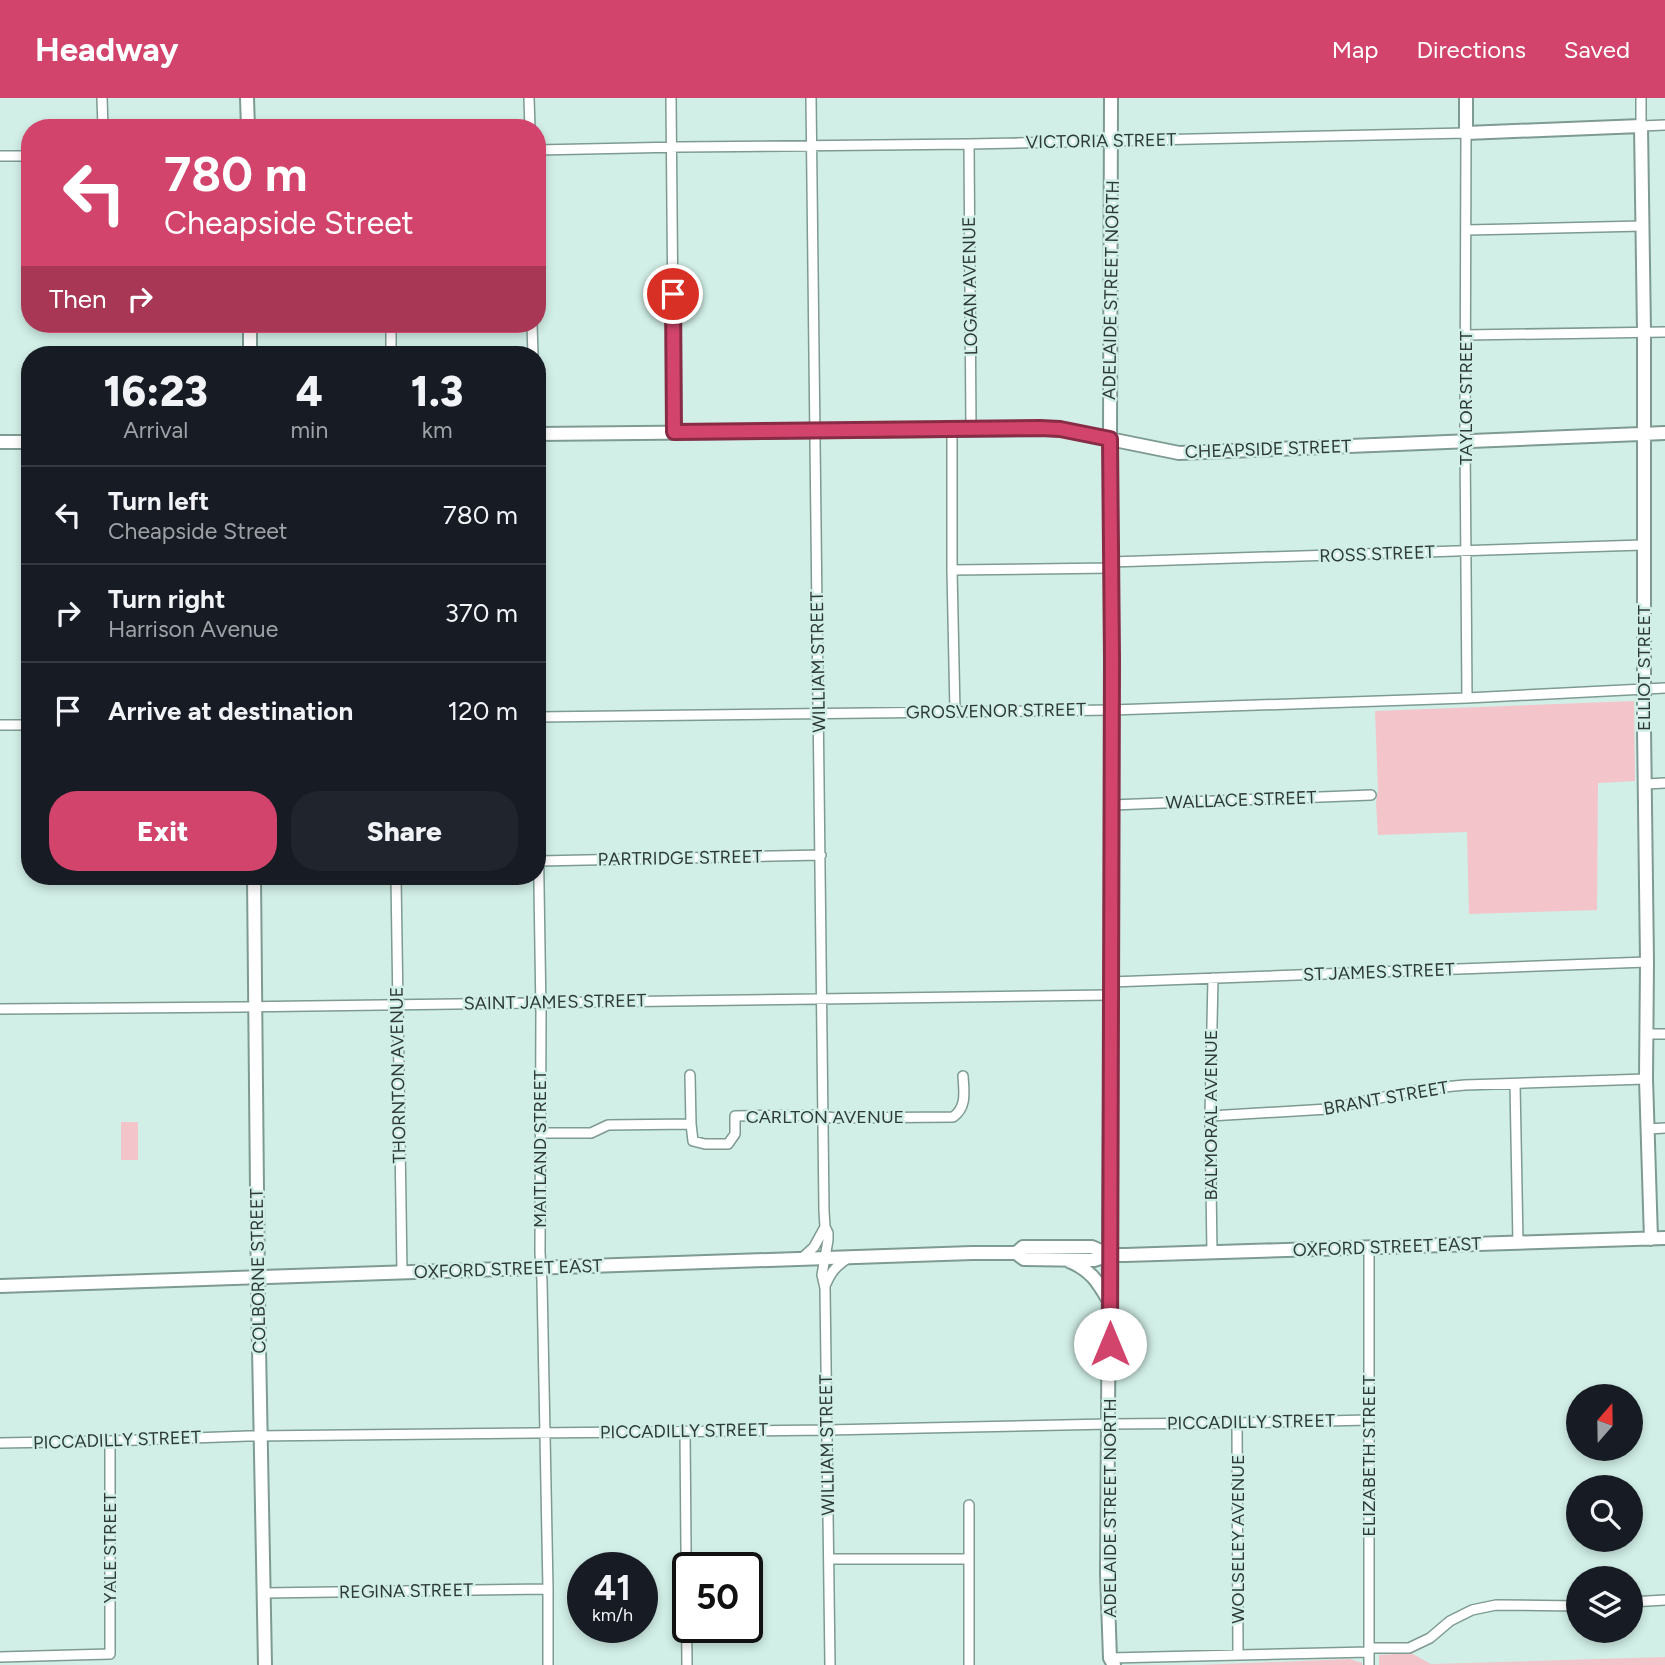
<!DOCTYPE html>
<html lang="en">
<head>
<meta charset="utf-8">
<style>
	body { margin:0; font-family:Figtree,sans-serif; background:#20242c; color:#f1f3f6; height:100vh; display:flex; flex-direction:column; font-size:26px; white-space:nowrap }
	* { box-sizing:border-box; margin:0 }
	p { font-size:23px; color:#9ea1a6 }
	.icon { flex:none; width:38px; height:38px; fill:none; stroke:currentColor; stroke-width:2; stroke-linecap:round; stroke-linejoin:round }
	.map { position:relative; flex:1; overflow:hidden }
	.sheet { position:absolute; left:21px; top:248px; width:525px; height:539px; display:flex; flex-direction:column; background:#171b24; border-radius:28px; box-shadow:0 4px 10px #0003 }
	.sheet>* { flex:none }
	.hud { position:absolute; left:21px; top:21px; width:525px; height:214px; border-radius:28px; box-shadow:0 4px 10px #0003; background:#d2446b; color:#fff; overflow:hidden }
	.needle { width:46px; rotate:20deg }
	.controls { position:absolute; left:1566px; top:1286px; display:grid; gap:14px }
	.controls a { display:grid; place-items:center; width:77px; height:77px; border-radius:50%; background:#171b24; box-shadow:0 4px 10px #0003; font-size:35px }
	.speed { position:absolute; left:567px; top:1454px; display:flex; gap:14px; font-size:35px; font-weight:700; text-align:center }
	.speed>* { display:grid; place-content:center; width:91px; height:91px; border-radius:50%; background:#171b24; box-shadow:0 4px 10px #0003; line-height:1 }
	.speed small { font-size:18px; font-weight:400 }
	.speed .limit { border:4px solid #111; border-radius:10px; background:#fff; color:#111 }
	.pin { position:absolute; display:grid; place-items:center; width:60px; height:60px; color:#fff; margin:-30px; border:4px solid #fff; border-radius:50%; box-shadow:0 2px 7px #0007 }
	.me { position:absolute; width:77px; margin:-38px; rotate:0deg; stroke-linejoin:round; filter:drop-shadow(0 0 5px #0008) }
	.turn { display:flex; align-items:center; gap:24px; height:147px; padding:0 28px; font-size:32px }
	.turn .icon { width:91px; height:91px; stroke-width:2.5 }
	.turn b { display:block; font-size:49px; line-height:60px }
	.then { display:flex; align-items:center; height:66px; padding:0 28px; background:#0003; gap:14px; font-size:26px }
	.eta { display:flex; justify-content:space-evenly; align-items:center; height:119px; text-align:center }
	.eta b { font-size:42px; font-weight:800; line-height:49px }
	.button { display:flex; gap:14px; margin-top:auto; padding:14px 28px }
	.button a { flex:1; height:80px; border-radius:28px; background:#d2446b; color:#fff; font-size:28px; font-weight:800; line-height:80px; text-align:center }
	.button a+a { background:#20242c; color:#f1f3f6 }
	ul { padding:0; list-style:none }
	li { display:flex; align-items:center; gap:21px; height:98px; padding:0 28px; border-top:2px solid #363941 }
	li div { flex:1 }
	li b { display:block; font-size:26px }
	li em { font-style:normal }
	header { display:flex; align-items:center; gap:42px; box-sizing:border-box; height:98px; padding:0 35px; background:#d2446b; color:#fff }
	header strong { font-size:33px }
	nav { display:flex; gap:38px; margin-inline-start:auto; font-size:24px }
	.map>svg:first-child { display:block }
	.green { fill:#f4c4cb }
	.lines { fill:none; stroke-linecap:round; stroke-linejoin:round }
	.street-casing { stroke:#7e9a93; stroke-width:12 }
	.secondary-casing { stroke:#7e9a93; stroke-width:16 }
	.street { stroke:#fff; stroke-width:9 }
	.secondary { stroke:#fff; stroke-width:12 }
	.route-casing { stroke:#882c46; stroke-width:18 }
	.route { stroke:#d2446b; stroke-width:12 }
	.labels { text-anchor:middle; dominant-baseline:central; stroke-width:5; stroke-linejoin:round; paint-order:stroke }
	.street-label { font-size:18px; fill:#2e3a37; stroke:#d1efe7 }
</style>
</head>
<body>
<header>
<strong>Headway</strong>
<nav><a>Map</a><a>Directions</a><a>Saved</a></nav>
</header>
<div class="map">
<svg width="1665" height="1567" viewBox="0 0 1665 1567">
	<rect width="100%" height="100%" fill="#d1efe7"/>
	<path class="green" d="M1634,603l1,80 -37,2 -1,127 -128,4 -2,-82 -89,3 -2,-33 2,-12 -3,-79z
		M121,1024h17v38h-17z
		M1411,1555l20,11 234,-7v8h-286v-10z
		M1350,1561l12,4v2h-163z"/>
	<g class="lines">
		<defs>
			<path id="street" d="M102,0l1,30
				M529,0l1,30
				M671,0l3,334
				M811,0l13,1113 1,16 3,6v7l-6,35 3,13 5,377
				M1641,0v28l24,-1
				M969,46l2,285
				M537,52l143,-3 289,-3 497,-11 -1,307 2,258
				M0,58h30
				M1466,132l177,-4
				M391,226v31
				M532,226l1,31
				M1466,237l199,-3
				M952,332v140l3,142
				M1111,464l532,-17
				M952,472l160,-2
				M537,619l575,-7 355,-12 198,-10
				M0,627h30
				M537,661l4,254 -1,240 2,28 6,308v76
				M1646,686l19,-1
				M1112,707l259,-10
				M539,763l282,-6
				M396,779l6,396
				M1111,884l536,-20
				M0,911l244,-2 867,-12
				M1647,936h18
				M690,977l1,49 2,17 12,3h23l7,-10v-18l75,-1 26,3 117,-1c14,-10 11,-25 10,-41
				M1515,986l3,159
				M1210,1018l118,-7 94,-20 43,-4 181,-6
				M1648,1031l17,-1
				M540,1035h51l17,-8 83,-1
				M1369,1150v417
				M1212,1155l-2,-137 3,-138
				M801,1161l13,-12 11,-20
				M825,1188c6,-14 10,-19 23,-28
				M1237,1325l1,232
				M685,1333l2,234
				M0,1345l110,-2 138,-5 579,-6 282,-6 128,-1 132,-3
				M969,1407v160
				M829,1461h140
				M264,1495l284,-4
				M1631,1504l34,-2
				M1369,1550h40l21,-10 20,-17 22,-11 24,-5 82,1
				M0,1559l110,-3v-213
				M1110,1560l259,-6"/>
			<path id="secondary" d="M247,0l1,30
				M1111,0l-1,341 2,180v177l-5,778 3,84 4,7
				M1466,0v35l175,-7 3,206v396l3,234 -1,117 5,160
				M250,226v31
				M537,336l509,-5h14l119,24 486,-20
				M0,344h30
				M254,779l4,418 7,370
				M1016,1155l8,6 70,1 16,-5h15l540,-17
				M1069,1163c22,9 29,21 40,40
				M0,1188l972,-33h44l7,-6h69l18,8"/>
		</defs>
		<use href="#street" class="street-casing"/>
		<use href="#secondary" class="secondary-casing"/>
		<use href="#street" class="street"/>
		<use href="#secondary" class="secondary"/>
	</g>
	<g class="lines">
		<defs>
			<path id="route" d="M673,196l1,138 366,-4 20,1 50,10 2,219 -2,686"/>
		</defs>
		<use href="#route" class="route-casing"/>
		<use href="#route" class="route"/>
	</g>
	<g class="labels">
		<g class="street-label">
			<text transform="translate(1101 43) rotate(-1)">VICTORIA STREET</text>
			<text transform="translate(970 188) rotate(-91)">LOGAN AVENUE</text>
			<text transform="translate(1111 192) rotate(-89)">ADELAIDE STREET NORTH</text>
			<text transform="translate(1466 300) rotate(-90)">TAYLOR STREET</text>
			<text transform="translate(1268 351) rotate(-2)">CHEAPSIDE STREET</text>
			<text transform="translate(1377 456) rotate(-2)">ROSS STREET</text>
			<text transform="translate(818 564) rotate(-91)">WILLIAM STREET</text>
			<text transform="translate(1644 570) rotate(-90)">ELLIOT STREET</text>
			<text transform="translate(996 613) rotate(-1)">GROSVENOR STREET</text>
			<text transform="translate(1241 702) rotate(-2)">WALLACE STREET</text>
			<text transform="translate(680 760) rotate(-1)">PARTRIDGE STREET</text>
			<text transform="translate(1379 874) rotate(-2)">ST JAMES STREET</text>
			<text transform="translate(555 904) rotate(-1)">SAINT JAMES STREET</text>
			<text transform="translate(398 977) rotate(-91)">THORNTON AVENUE</text>
			<text transform="translate(1386 1000) rotate(-10)">BRANT STREET</text>
			<text transform="translate(1211 1017) rotate(-90)">BALMORAL AVENUE</text>
			<text x="825" y="1019">CARLTON AVENUE</text>
			<text transform="translate(540 1051) rotate(-90)">MAITLAND STREET</text>
			<text transform="translate(1387 1149) rotate(-2)">OXFORD STREET EAST</text>
			<text transform="translate(508 1171) rotate(-2)">OXFORD STREET EAST</text>
			<text transform="translate(258 1173) rotate(-91)">COLBORNE STREET</text>
			<text transform="translate(1251 1324) rotate(-1)">PICCADILLY STREET</text>
			<text transform="translate(684 1333) rotate(-1)">PICCADILLY STREET</text>
			<text transform="translate(117 1342) rotate(-2)">PICCADILLY STREET</text>
			<text transform="translate(827 1347) rotate(-91)">WILLIAM STREET</text>
			<text transform="translate(1369 1358) rotate(-90)">ELIZABETH STREET</text>
			<text transform="translate(1110 1410) rotate(-90)">ADELAIDE STREET NORTH</text>
			<text transform="translate(1238 1441) rotate(-90)">WOLSELEY AVENUE</text>
			<text transform="translate(110 1450) rotate(-90)">YALE STREET</text>
			<text transform="translate(406 1493) rotate(-1)">REGINA STREET</text>
		</g>
	</g>
</svg>
<div class="controls">
<a><svg class="needle" viewBox="-14 -14 28 28"><path d="M0-13l5 13h-10z" fill="#e53935"/><path d="M0 13l5-13h-10z" fill="#9ea1a6"/></svg></a>
<a><svg class="icon" aria-label="search" viewBox="0 0 24 24"><circle cx="10" cy="10" r="6"/><path d="M15 15l6 6"/></svg></a>
<a><svg class="icon" aria-label="layers" viewBox="0 0 24 24"><path d="M12 4l9 5-9 5-9-5zM3 14l9 5 9-5"/></svg></a>
</div>
<div class="speed"><div>41<small>km/h</small></div><div class="limit">50</div></div>
<div class="pin" style="left:673px;top:196px;background:#d93025"><svg class="icon" aria-label="arrive" viewBox="0 0 24 24"><path d="M6 21V4h12l-3 4 3 4H6"/></svg></div>
<svg class="me" style="left:1110px;top:1246px" viewBox="-20 -20 40 40"><circle r="19" fill="#fff"/><path d="M0-13L10 11 0 6-10 11z" fill="#d2446b"/></svg>
<div class="hud">
<div class="turn"><svg class="icon" aria-label="left" viewBox="0 0 24 24"><path d="M17 20v-9H6M10 6l-5 5 5 5"/></svg><div><b>780 m</b>Cheapside Street</div></div>
<div class="then">Then<svg class="icon" aria-label="right" viewBox="0 0 24 24"><path d="M7 20v-9h11M14 6l5 5-5 5"/></svg></div>
</div>
<section class="sheet">
<div class="eta">
<div><b>16:23</b><p>Arrival</p></div>
<div><b>4</b><p>min</p></div>
<div><b>1.3</b><p>km</p></div>
</div>
<ul>
<li><svg class="icon" aria-label="left" viewBox="0 0 24 24"><path d="M17 20v-9H6M10 6l-5 5 5 5"/></svg><div><b>Turn left</b><p>Cheapside Street</p></div><em>780 m</em></li>
<li><svg class="icon" aria-label="right" viewBox="0 0 24 24"><path d="M7 20v-9h11M14 6l5 5-5 5"/></svg><div><b>Turn right</b><p>Harrison Avenue</p></div><em>370 m</em></li>
<li><svg class="icon" aria-label="arrive" viewBox="0 0 24 24"><path d="M6 21V4h12l-3 4 3 4H6"/></svg><div><b>Arrive at destination</b></div><em>120 m</em></li>
</ul>
<div class="button"><a>Exit</a><a>Share</a></div>
</section>
</div>
</body>
</html>
